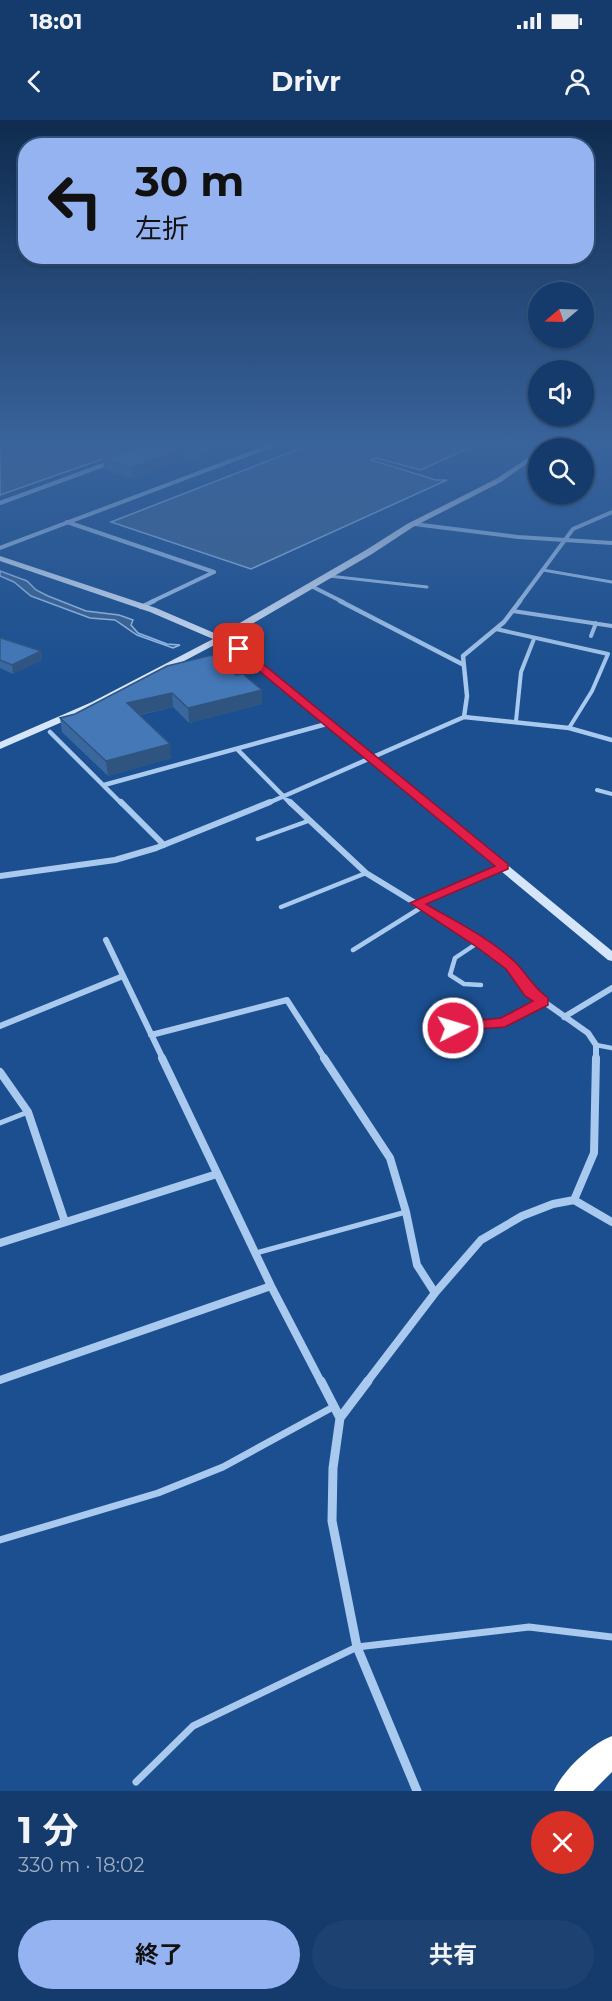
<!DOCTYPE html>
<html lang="ja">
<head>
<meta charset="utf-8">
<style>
	body { margin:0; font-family:Montserrat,"Noto Sans JP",sans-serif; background:#1d4271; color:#f1f3f6; height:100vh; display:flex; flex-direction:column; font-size:22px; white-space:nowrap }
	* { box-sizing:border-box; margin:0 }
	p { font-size:20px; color:#9dadc1 }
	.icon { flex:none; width:33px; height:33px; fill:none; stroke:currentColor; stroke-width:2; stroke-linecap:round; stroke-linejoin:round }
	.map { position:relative; height:1671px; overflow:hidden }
	.panel { display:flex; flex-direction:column; background:#143b6b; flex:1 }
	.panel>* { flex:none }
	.banner { position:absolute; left:18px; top:18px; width:576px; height:126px; border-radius:24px; box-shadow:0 2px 4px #0004,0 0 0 2px #33557e; background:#95b2f1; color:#111; overflow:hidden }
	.needle { width:39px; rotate:251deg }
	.buttons { position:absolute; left:528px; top:162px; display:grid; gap:12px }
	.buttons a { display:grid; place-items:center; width:66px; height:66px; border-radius:50%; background:#143b6b; box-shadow:0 2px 4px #0004,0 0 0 2px #33557e; font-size:30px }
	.pin { position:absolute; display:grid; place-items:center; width:51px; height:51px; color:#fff; margin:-26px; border-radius:12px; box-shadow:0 3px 9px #0006 }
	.me { position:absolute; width:66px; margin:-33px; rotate:85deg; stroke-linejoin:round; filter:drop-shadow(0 0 4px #0008) }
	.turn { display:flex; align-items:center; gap:21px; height:126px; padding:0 18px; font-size:27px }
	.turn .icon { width:78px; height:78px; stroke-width:2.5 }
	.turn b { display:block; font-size:42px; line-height:51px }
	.round { display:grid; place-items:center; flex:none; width:63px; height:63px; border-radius:32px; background:#1d4271 }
	.head { display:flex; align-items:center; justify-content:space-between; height:102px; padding:0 18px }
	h1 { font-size:36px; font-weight:700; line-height:45px }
	.button { display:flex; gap:12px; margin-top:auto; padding:12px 18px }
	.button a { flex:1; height:69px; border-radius:36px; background:#95b2f1; color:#111; font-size:24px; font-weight:700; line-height:69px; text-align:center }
	.button a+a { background:#1d4271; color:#f1f3f6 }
	.status { display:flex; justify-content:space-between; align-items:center; height:42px; padding:0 30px; background:#143b6b; direction:ltr }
	.status svg { height:16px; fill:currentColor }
	header { display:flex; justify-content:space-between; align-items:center; height:78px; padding:0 18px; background:#143b6b; font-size:27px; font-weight:700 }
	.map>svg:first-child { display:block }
	.water { fill:#3c6290; stroke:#9cc4f0; stroke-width:1.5 }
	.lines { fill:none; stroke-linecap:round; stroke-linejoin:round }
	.path { stroke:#a9c9ee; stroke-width:2; stroke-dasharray:1.5 3; stroke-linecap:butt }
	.lane-far4 { stroke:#a9c9ee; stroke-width:3 }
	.lane-far3 { stroke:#a9c9ee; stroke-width:4 }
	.lane-far2 { stroke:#a9c9ee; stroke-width:4.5 }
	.lane-far1 { stroke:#a9c9ee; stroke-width:5 }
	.lane { stroke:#a9c9ee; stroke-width:7 }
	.street-far4 { stroke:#a9c9ee; stroke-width:4 }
	.street-far3 { stroke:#a9c9ee; stroke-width:4.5 }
	.street-far2 { stroke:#a9c9ee; stroke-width:6 }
	.street-far1 { stroke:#a9c9ee; stroke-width:8 }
	.street { stroke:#a9c9ee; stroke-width:9 }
	.secondary { fill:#d6e6fa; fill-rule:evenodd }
	.highway { fill:#fff; fill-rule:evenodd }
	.wall { fill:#3a679d }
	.shaded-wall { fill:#305480 }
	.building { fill:#4478b7; stroke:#305480; stroke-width:1.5 }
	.route { fill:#e11d48; stroke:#92132f; stroke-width:1.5 }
</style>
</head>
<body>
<div class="status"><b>18:01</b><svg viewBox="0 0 49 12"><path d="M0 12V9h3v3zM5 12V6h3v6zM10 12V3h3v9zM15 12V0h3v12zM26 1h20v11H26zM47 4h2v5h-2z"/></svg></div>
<header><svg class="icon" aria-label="back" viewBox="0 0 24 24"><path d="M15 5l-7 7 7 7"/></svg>Drivr<svg class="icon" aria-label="person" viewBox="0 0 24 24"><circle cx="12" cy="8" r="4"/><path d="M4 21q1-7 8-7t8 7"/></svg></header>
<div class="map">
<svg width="612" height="1671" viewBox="0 0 612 1671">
	<rect width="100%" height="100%" fill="#1b4f8f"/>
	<path class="water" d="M0,323h148l-148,52z
		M314,323h165l-58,27 -45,-12 -5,2 65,20h11l-196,89 -140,-47z
		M0,451l27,10 9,9 12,6 38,15 33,4 14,5 -2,5 7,8 29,11 13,1 -7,3 -36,-13 -22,-15 -25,-2 -59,-22 -17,-14 -14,-6z"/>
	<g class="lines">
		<path class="path" d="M560,323l52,1"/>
		<path class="lane-far4" d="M543,450l69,12
			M329,456l98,11"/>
		<path class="lane-far3" d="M513,491l99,15
			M496,509l112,25 -16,37 -23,37
			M591,516l5,-13
			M516,601l5,-49 13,-33
			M597,670l15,4"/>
		<path class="lane-far2" d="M258,719l50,-18
			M281,787l85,-34
			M479,822l-24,16 -5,17 14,9 17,1
			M353,830l69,-43
			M453,908l52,-5 38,-21
			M596,925l16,3"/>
		<path class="lane-far1" d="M0,1003l28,-11
			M256,1133l150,-41"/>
		<path class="lane" d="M0,1420l158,-47 65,-26 110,-60
			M136,1662l57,-56 164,-79 172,-20 83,10"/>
		<path class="street-far4" d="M0,383l109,-40
			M67,402l147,50
			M414,404l104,13 94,6
			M0,428l278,-105
			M311,466l32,16
			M151,482l63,-30
			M519,482l54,-73 39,-17"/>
		<path class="street-far3" d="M340,481l122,63
			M141,487l13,-6
			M464,597l105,11 43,12
			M50,612l72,72
			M237,629l54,55
			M104,665l226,-62
			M266,684l198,-87 3,-21 -4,-40 41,-34 16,-21"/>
		<path class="street-far2" d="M121,682l43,43
			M290,682l76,71 113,69 32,24 19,26 58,41 8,12v14
			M0,756l115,-16 41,-12 114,-46
			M416,784l87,-37
			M106,820l57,119
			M564,897l48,-29
			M0,906l123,-50
			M151,915l136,-35 38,59"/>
		<path class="street-far1" d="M162,938l109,228 50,96
			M324,938l66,100 16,54 11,53 18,28
			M0,952l28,40 37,110
			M574,1080l38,22
			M0,1123l217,-69
			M0,1260l271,-94
			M367,1262l68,-89 46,-53 41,-24 31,-12 21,-4 20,-47 2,-95"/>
		<path class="street" d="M321,1261l19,37
			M368,1261l-28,37 -7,50 -1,53 25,126 60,144"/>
		<path class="secondary" d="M547,323h6l-6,5h-6z
			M538,331v5l-37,26 -88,45 -41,27 -146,85 16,8 370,304v10l-4,-1 -372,-309 -16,-9 -121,64 -99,43v-7l92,-40 121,-63 -63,-27 -150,-51v-5l156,52 63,27 147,-85 41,-26 89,-45z"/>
		<path class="highway" d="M612,1616v36l-19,19h-39c9,-21 37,-47 58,-55z"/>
	</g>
	<path class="wall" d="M149,322l82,9 -30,11 -15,-5 -54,21 -28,-9 -1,-10z
		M0,518l41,13 1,9 -29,14 -13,-6z
		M167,546l95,38 -73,19 -16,-16 -33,8 31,43 -63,18 -46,-44 -2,-14 15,-4z"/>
	<path class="shaded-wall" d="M226,322h5v9l-30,11v-10z
		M186,327v10l-54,21 -1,-10z
		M41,531l1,9 -29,14 -1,-9z
		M262,570v14l-73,19 -1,-15z
		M172,573l1,14 -45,10 -1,-14z
		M170,624l1,14 -63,18 -2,-15z"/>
	<path class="building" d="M149,322h77l-25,10 -15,-5 -55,21 -28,-9z
		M0,518h1l40,13 -29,14 -12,-5z
		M212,535l24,20 7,-1 19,16 -74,18 -16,-15 -45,10 43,41 -64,17 -46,-43 15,-4 92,-48z"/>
	<linearGradient id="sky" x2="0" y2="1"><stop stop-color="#0f2b4f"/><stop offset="0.58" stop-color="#39639b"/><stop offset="1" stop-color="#39639b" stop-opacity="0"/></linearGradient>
	<rect width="612" height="556" fill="url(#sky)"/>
	<path class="route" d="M235,527h7l266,217v5l-82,35c30,18 66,35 91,60 11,12 17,24 31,34v7l-43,22 -57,4 -2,-3 2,-4 53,-6 32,-17 -8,-5 -19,-27 -32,-24 -64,-42 85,-37 -260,-215z"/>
</svg>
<div class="buttons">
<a><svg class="needle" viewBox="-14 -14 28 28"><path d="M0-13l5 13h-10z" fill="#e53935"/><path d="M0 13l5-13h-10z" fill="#9dadc1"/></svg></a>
<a><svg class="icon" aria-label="sound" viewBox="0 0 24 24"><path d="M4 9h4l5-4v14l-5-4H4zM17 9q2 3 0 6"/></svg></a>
<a><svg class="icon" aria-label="search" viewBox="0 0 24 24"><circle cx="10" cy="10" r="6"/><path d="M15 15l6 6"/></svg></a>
</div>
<div class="pin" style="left:239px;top:529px;background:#d93025"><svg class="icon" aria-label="arrive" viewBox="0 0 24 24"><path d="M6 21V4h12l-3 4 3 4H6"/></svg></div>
<svg class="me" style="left:453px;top:908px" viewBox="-20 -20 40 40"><circle r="17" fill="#e11d48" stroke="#fff" stroke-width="3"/><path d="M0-11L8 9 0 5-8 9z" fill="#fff"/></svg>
<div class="banner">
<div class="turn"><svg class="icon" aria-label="left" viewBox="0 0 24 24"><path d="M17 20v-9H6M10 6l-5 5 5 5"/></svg><div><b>30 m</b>左折</div></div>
</div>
</div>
<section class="panel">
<div class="head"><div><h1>1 分</h1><p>330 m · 18:02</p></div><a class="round" style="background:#d93025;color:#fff"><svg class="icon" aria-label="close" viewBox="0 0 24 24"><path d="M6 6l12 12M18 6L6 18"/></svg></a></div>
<div class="button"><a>終了</a><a>共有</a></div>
</section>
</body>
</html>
